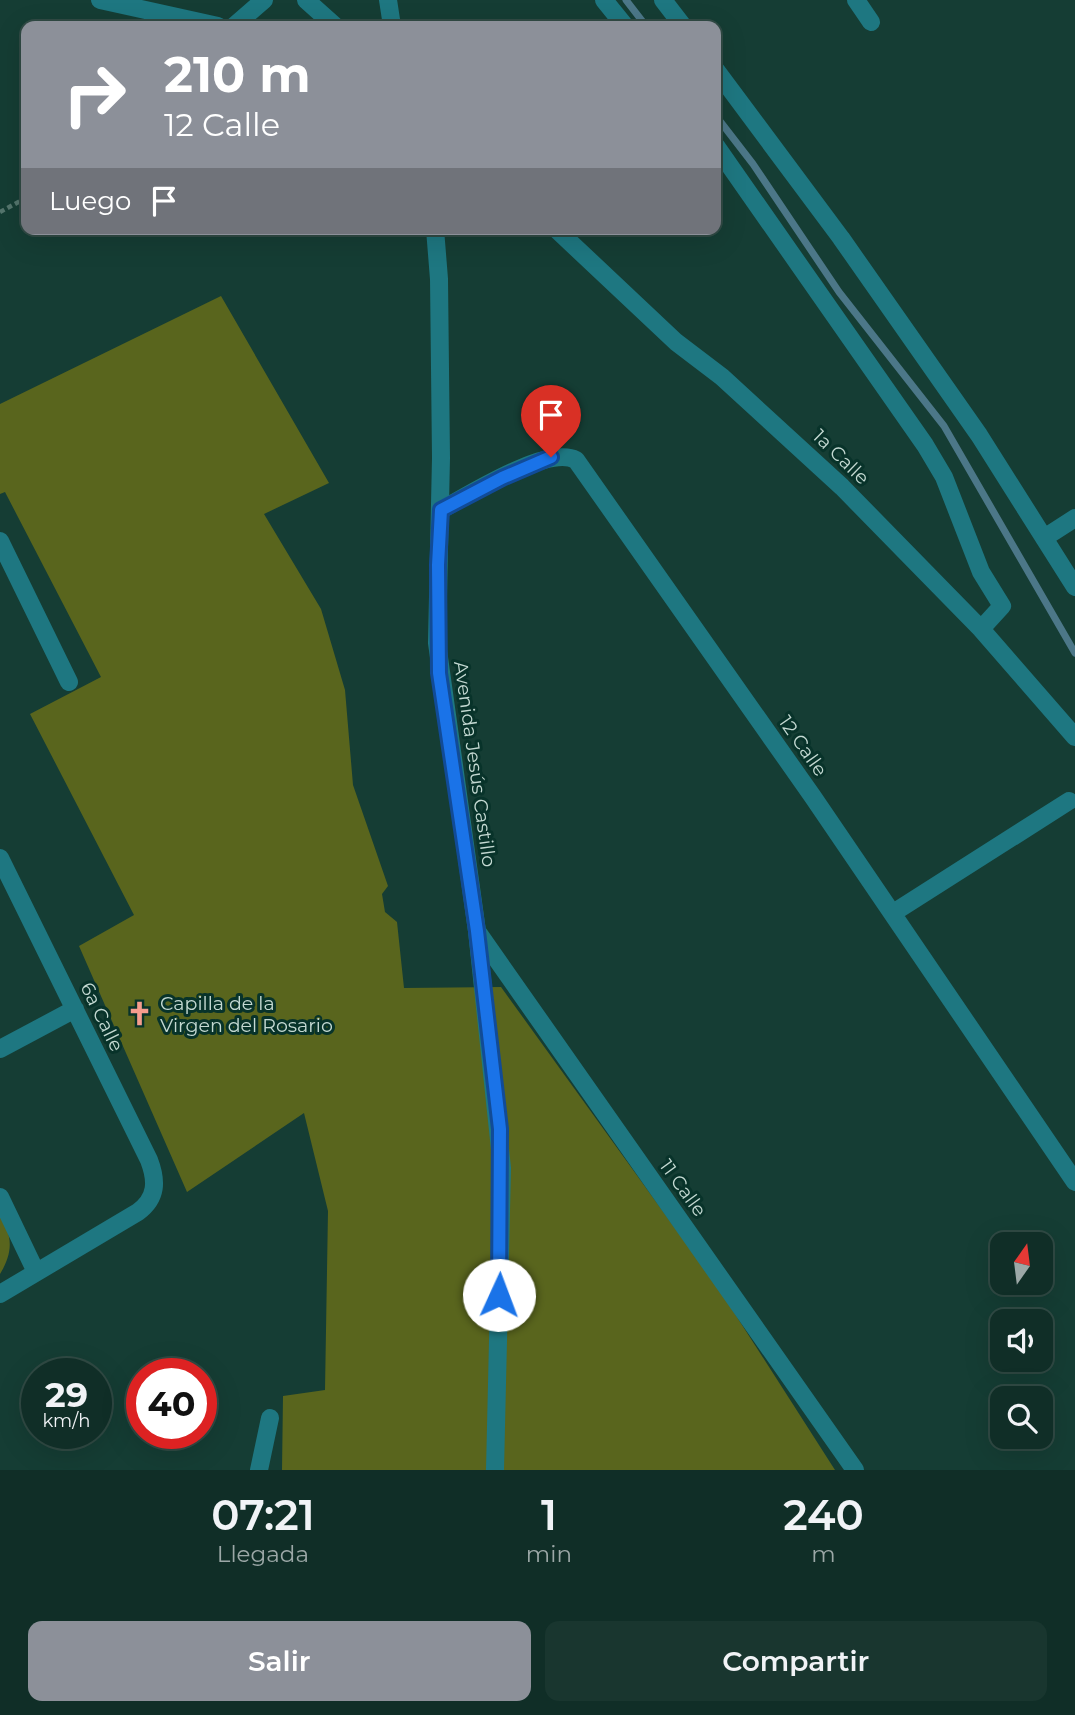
<!DOCTYPE html>
<html lang="es">
<head>
<meta charset="utf-8">
<style>
	body { margin:0; font-family:Montserrat,sans-serif; background:#19362f; color:#f1f3f6; height:100vh; display:flex; flex-direction:column; font-size:26px; white-space:nowrap }
	* { box-sizing:border-box; margin:0 }
	p { font-size:23px; color:#9ca8a7 }
	.icon { flex:none; width:38px; height:38px; fill:none; stroke:currentColor; stroke-width:2; stroke-linecap:round; stroke-linejoin:round }
	.map { position:relative; height:1470px; overflow:hidden }
	.sheet { display:flex; flex-direction:column; background:#102e27; flex:1 }
	.sheet>* { flex:none }
	.guide { position:absolute; left:21px; top:21px; width:700px; height:214px; border-radius:14px; box-shadow:0 7px 28px #0002,0 0 0 2px #304a44; background:#8c9099; color:#fff; overflow:hidden }
	.needle { width:46px; rotate:14deg }
	.controls { position:absolute; left:990px; top:1232px; display:grid; gap:14px }
	.controls a { display:grid; place-items:center; width:63px; height:63px; border-radius:14px; background:#102e27; box-shadow:0 7px 28px #0002,0 0 0 2px #304a44; font-size:35px }
	.speed { position:absolute; left:21px; top:1358px; display:flex; gap:14px; font-size:35px; font-weight:700; text-align:center }
	.speed>* { display:grid; place-content:center; width:91px; height:91px; border-radius:50%; background:#102e27; box-shadow:0 7px 28px #0002,0 0 0 2px #304a44; line-height:1 }
	.speed small { font-size:18px; font-weight:400 }
	.speed .limit { border:10px solid #d22; background:#fff; color:#111 }
	.pin { position:absolute; display:grid; place-items:center; width:60px; height:60px; color:#fff; margin:-72px -30px; border-radius:50% 50% 50% 0; rotate:-45deg; box-shadow:0 0 7px #0007 }
	.pin .icon { rotate:45deg }
	.me { position:absolute; width:77px; margin:-38px; rotate:2deg; stroke-linejoin:round; filter:drop-shadow(0 0 5px #0008) }
	.turn { display:flex; align-items:center; gap:24px; height:147px; padding:0 28px; font-size:32px }
	.turn .icon { width:91px; height:91px; stroke-width:2.5 }
	.turn b { display:block; font-size:49px; line-height:60px }
	.then { display:flex; align-items:center; height:66px; padding:0 28px; background:#0003; gap:14px; font-size:26px }
	.eta { display:flex; justify-content:space-evenly; align-items:center; height:119px; text-align:center }
	.eta b { font-size:42px; font-weight:600; line-height:49px }
	.cta { display:flex; gap:14px; margin-top:auto; padding:14px 28px }
	.cta a { flex:1; height:80px; border-radius:14px; background:#8c9099; color:#fff; font-size:28px; font-weight:600; line-height:80px; text-align:center }
	.cta a+a { background:#19362f; color:#f1f3f6 }
	.map>svg:first-child { display:block }
	.green { fill:#59651d }
	.lines { fill:none; stroke-linecap:round; stroke-linejoin:round }
	.stream { stroke:#4c7788; stroke-width:7 }
	.path { stroke:#54756d; stroke-width:4.5; stroke-dasharray:5 3.5; stroke-linecap:butt }
	.minor { stroke:#1e7781; stroke-width:18 }
	.route-casing { stroke:#114b97; stroke-width:18 }
	.route { stroke:#1a73e8; stroke-width:12 }
	.labels { text-anchor:middle; dominant-baseline:central; stroke-width:6; stroke-linejoin:round; paint-order:stroke }
	.street-label { font-size:19px; fill:#c4d9d2; stroke:#08332a }
	.poi-label { font-size:19px; fill:#c4d9d2; stroke:#08332a; text-anchor:start }
</style>
</head>
<body>
<div class="map">
<svg width="1075" height="1470" viewBox="0 0 1075 1470">
	<rect width="100%" height="100%" fill="#153d34"/>
	<path class="green" d="M221,296l108,187 -65,31 57,95 24,81 8,95 35,101 -6,8 3,18 12,10 7,66 97,-1 218,302 116,181h-553l1,-74 42,-6 3,-179 -24,-98 -117,79 -108,-246 55,-31 -104,-201 71,-37 -96,-185 -5,2v-90z
		M0,1214c13,23 13,38 0,60z"/>
	<g class="lines">
		<path class="stream" d="M626,0l20,26
			M716,116l37,48 86,128 105,134 131,227"/>
		<path class="path" d="M0,212l26,-14"/>
		<path class="minor" d="M100,0l118,26
			M306,0l29,26
			M388,0l4,26
			M604,0l21,26
			M663,0l20,26
			M856,0l15,22
			M234,26l30,-26
			M716,70l125,168 138,197 96,152
			M716,146l209,299 19,32 37,95 21,34 -21,23
			M435,229l4,50 2,179 -4,185 40,288 25,237 -7,302
			M556,229l120,113 46,35 120,110 139,142 94,108
			M441,510c28,-15 106,-65 135,-50l237,337 262,385
			M1044,538l31,-20
			M0,541l69,141
			M0,858l149,302c8,21 8,38 -11,52l-138,82
			M893,913l176,-112
			M479,934l376,536
			M0,1049l75,-40
			M0,1197l35,73
			M259,1470l11,-52"/>
	</g>
	<g class="lines">
		<defs>
			<path id="route" d="M499,1295l1,-166 -23,-198 -38,-258 -1,-108 3,-55 61,-32 49,-21"/>
		</defs>
		<use href="#route" class="route-casing"/>
		<use href="#route" class="route"/>
	</g>
	<defs>
		<symbol id="church-bare" viewBox="-9 -9 18 18"><path d="M-1.2-6h2.4v3.5h3.3v2.4h-3.3V6h-2.4V-.1h-3.3v-2.4h3.3Z" fill="#f59d8e" stroke="#08332a" stroke-width="2.5" paint-order="stroke"/></symbol>
	</defs>
	<g fill-rule="evenodd">
		<use href="#church-bare" x="122" y="996" width="35" height="35"/>
	</g>
	<g class="labels">
		<g class="street-label">
			<text transform="translate(841 457) rotate(44)">1a Calle</text>
			<text transform="translate(803 746) rotate(55)">12 Calle</text>
			<text transform="translate(475 764) rotate(82)">Avenida Jesús Castillo</text>
			<text transform="translate(102 1017) rotate(64)">6a Calle</text>
			<text transform="translate(683 1188) rotate(54)">11 Calle</text>
		</g>
		<g class="poi-label">
			<text x="160" y="1003">Capilla de la<tspan x="160" dy="22">Virgen del Rosario</tspan></text>
		</g>
	</g>
</svg>
<div class="controls">
<a><svg class="needle" viewBox="-14 -14 28 28"><path d="M0-13l5 13h-10z" fill="#e53935"/><path d="M0 13l5-13h-10z" fill="#9ca8a7"/></svg></a>
<a><svg class="icon" aria-label="sound" viewBox="0 0 24 24"><path d="M4 9h4l5-4v14l-5-4H4zM17 9q2 3 0 6"/></svg></a>
<a><svg class="icon" aria-label="search" viewBox="0 0 24 24"><circle cx="10" cy="10" r="6"/><path d="M15 15l6 6"/></svg></a>
</div>
<div class="speed"><div>29<small>km/h</small></div><div class="limit">40</div></div>
<div class="pin" style="left:551px;top:457px;background:#d93025"><svg class="icon" aria-label="arrive" viewBox="0 0 24 24"><path d="M6 21V4h12l-3 4 3 4H6"/></svg></div>
<svg class="me" style="left:499px;top:1295px" viewBox="-20 -20 40 40"><circle r="19" fill="#fff"/><path d="M0-13L10 11 0 6-10 11z" fill="#1a73e8"/></svg>
<div class="guide">
<div class="turn"><svg class="icon" aria-label="right" viewBox="0 0 24 24"><path d="M7 20v-9h11M14 6l5 5-5 5"/></svg><div><b>210 m</b>12 Calle</div></div>
<div class="then">Luego<svg class="icon" aria-label="arrive" viewBox="0 0 24 24"><path d="M6 21V4h12l-3 4 3 4H6"/></svg></div>
</div>
</div>
<section class="sheet">
<div class="eta">
<div><b>07:21</b><p>Llegada</p></div>
<div><b>1</b><p>min</p></div>
<div><b>240</b><p>m</p></div>
</div>
<div class="cta"><a>Salir</a><a>Compartir</a></div>
</section>
</body>
</html>
